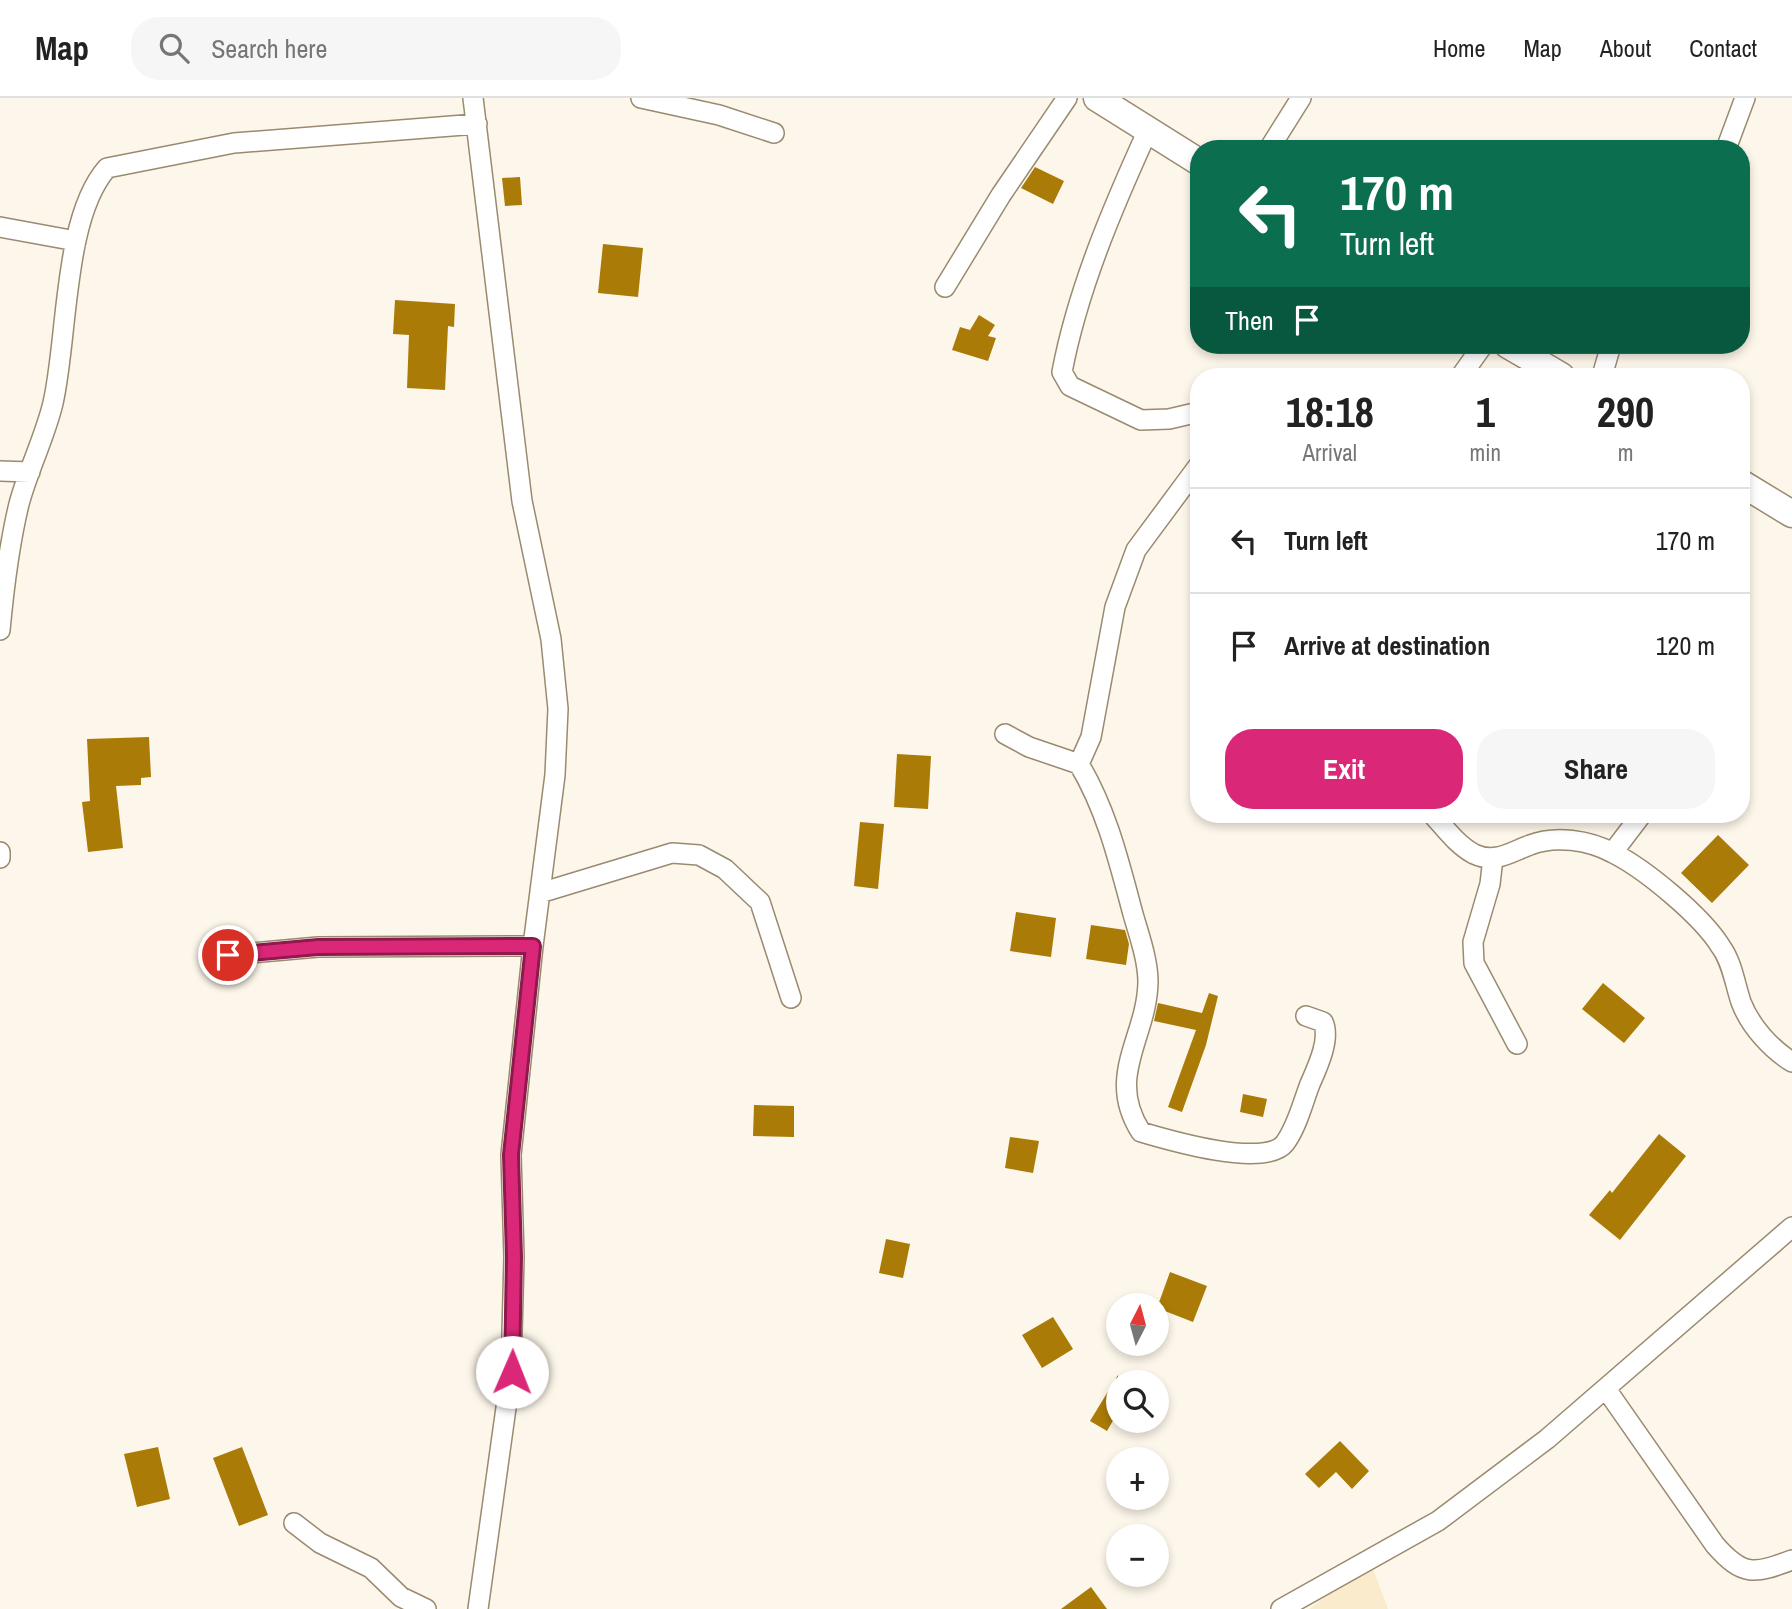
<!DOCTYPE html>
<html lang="en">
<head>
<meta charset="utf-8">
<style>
	body { margin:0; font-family:"Archivo Narrow",sans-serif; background:#f6f6f6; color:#222; height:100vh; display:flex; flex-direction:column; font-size:26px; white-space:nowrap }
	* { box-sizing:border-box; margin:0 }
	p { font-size:23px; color:#767676 }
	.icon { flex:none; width:38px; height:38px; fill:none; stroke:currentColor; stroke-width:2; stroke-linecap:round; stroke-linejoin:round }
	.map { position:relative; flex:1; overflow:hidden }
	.sheet { position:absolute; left:1190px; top:270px; width:560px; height:455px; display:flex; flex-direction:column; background:#fff; border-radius:28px; box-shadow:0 4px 10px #0003 }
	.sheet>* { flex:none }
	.guide { position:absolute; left:1190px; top:42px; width:560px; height:214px; border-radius:28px; box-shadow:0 4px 10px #0003; background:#0b6e4f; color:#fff; overflow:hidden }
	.needle { width:46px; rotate:6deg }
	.tools { position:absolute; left:1106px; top:1195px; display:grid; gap:14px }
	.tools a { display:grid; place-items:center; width:63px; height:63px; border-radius:50%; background:#fff; box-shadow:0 4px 10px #0003; font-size:35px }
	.pin { position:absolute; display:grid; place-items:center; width:60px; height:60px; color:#fff; margin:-30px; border:4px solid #fff; border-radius:50%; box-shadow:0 2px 7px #0007 }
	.me { position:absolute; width:77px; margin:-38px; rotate:1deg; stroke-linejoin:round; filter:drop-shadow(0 0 5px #0008) }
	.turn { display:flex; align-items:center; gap:24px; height:147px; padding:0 35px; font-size:32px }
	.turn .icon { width:91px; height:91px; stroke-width:2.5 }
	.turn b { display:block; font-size:49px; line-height:60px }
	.then { display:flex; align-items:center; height:66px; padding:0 35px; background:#0003; gap:14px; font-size:26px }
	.eta { display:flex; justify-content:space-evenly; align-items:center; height:119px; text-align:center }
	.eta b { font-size:42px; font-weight:800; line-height:49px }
	.cta { display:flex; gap:14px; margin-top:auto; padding:14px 35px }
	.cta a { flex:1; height:80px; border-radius:28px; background:#db2777; color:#fff; font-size:28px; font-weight:800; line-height:80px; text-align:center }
	.cta a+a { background:#f6f6f6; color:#222 }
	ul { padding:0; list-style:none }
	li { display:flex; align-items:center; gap:21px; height:105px; padding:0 35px; border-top:2px solid #e0e0e0 }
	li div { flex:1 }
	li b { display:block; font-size:26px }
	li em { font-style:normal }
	header { display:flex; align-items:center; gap:42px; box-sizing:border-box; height:98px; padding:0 35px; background:#fff; border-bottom:2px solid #e0e0e0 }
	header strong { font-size:33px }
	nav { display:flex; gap:38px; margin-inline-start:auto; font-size:24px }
	.search { width:490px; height:63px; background:#f6f6f6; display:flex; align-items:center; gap:18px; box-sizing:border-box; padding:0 24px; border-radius:28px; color:#767676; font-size:26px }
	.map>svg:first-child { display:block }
	.built { fill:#fbebcd }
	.building { fill:#aa7b07 }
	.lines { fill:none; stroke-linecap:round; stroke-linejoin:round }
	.minor-casing { stroke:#9a8a6f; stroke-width:22 }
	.secondary-casing { stroke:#9a8a6f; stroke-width:29 }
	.minor { stroke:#fff; stroke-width:19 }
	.secondary { stroke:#fff; stroke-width:26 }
	.route-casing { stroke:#8e194d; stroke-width:18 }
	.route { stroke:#db2777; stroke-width:12 }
</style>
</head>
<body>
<header>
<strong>Map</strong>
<div class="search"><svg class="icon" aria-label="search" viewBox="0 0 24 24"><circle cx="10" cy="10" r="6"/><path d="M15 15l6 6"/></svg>Search here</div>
<nav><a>Home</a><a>Map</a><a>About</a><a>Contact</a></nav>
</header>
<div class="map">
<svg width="1792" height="1511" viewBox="0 0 1792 1511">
	<rect width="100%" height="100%" fill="#fdf6ea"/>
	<path class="built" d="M1371,1466l17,45h-79z"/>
	<path class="building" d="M1035,69l29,14 -11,23 -32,-16z
		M520,79l2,28 -17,1 -3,-28z
		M603,146l40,4 -5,49 -40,-4z
		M395,202l60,4 -1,23 -6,-1 -3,64 -38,-2 2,-53 -16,-1z
		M979,217l16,10 -7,11 8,2 -8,23 -36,-11 8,-23 10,3z
		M149,639l2,40 -10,1v7l-25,1 7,62 -35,4 -6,-50 8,-1 -3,-62z
		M897,656l34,2 -3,53 -34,-2z
		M860,724l24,2 -6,65 -24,-3z
		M1718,737l31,30 -37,38 -31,-30z
		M1016,814l40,6 -5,39 -41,-6z
		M1091,827l34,5 4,14 -3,21 -40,-6z
		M1603,885l42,35 -21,25 -42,-34z
		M1209,895l9,3 -12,49 -24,67 -14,-5 28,-77 -42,-9 4,-18 44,10z
		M1243,996l24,5 -4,18 -23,-5z
		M754,1007l40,1v31l-41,-1z
		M1659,1036l27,22 -66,84 -31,-25 21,-25 2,3z
		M1010,1039l29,4 -6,32 -28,-5z
		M886,1141l24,5 -7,34 -24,-5z
		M1170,1174l37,14 -14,36 -36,-14z
		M1053,1219l20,32 -31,19 -20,-33z
		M1118,1277v37l-11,19 -17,-10z
		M1340,1343l29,30 -17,18 -16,-17 -17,16 -14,-14z
		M158,1349l12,52 -33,8 -13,-53z
		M242,1349l26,68 -29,11 -26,-68z
		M1091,1489l16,22h-46z"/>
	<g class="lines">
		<defs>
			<path id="minor" d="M473,0l49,403 29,138 7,70 -3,66 -22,171 -22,209 3,102 -3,115 -33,237
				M641,0l78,17 55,18
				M1148,32c-35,77 -70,158 -86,242l8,14 71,34 28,-1 30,-7
				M1269,51l32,-51
				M1726,51l19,-51
				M0,129l76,14
				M945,189l56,-92 66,-97
				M1461,278l22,-31
				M1602,278l9,-31
				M0,373l30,1
				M0,532c4,-43 9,-85 19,-126 9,-34 26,-67 34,-101 15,-65 10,-185 54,-235l127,-25 243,-19
				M1005,636l24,13 50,17c28,47 40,98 54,150 6,21 15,46 15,68 -1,56 -43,94 -7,150 27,8 125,37 144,11 12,-16 18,-41 25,-59 7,-16 21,-45 13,-62l-17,-6
				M1079,666l12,-27 24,-130 21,-57 63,-85
				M1432,716c13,14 25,31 42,40 21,10 37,-2 56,-9 25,-10 59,-5 83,8 32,16 89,63 108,94 11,15 14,37 20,55 9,24 30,47 51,60
				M0,754v6
				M1613,754l29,-38
				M1493,760l-3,26 -17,58 1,21 43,81
				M540,795l132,-40 27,2 26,14 35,33 31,96
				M228,857l90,-8 215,-1
				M1606,1291l109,156c28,32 39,29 77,15
				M294,1425l26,20 51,25 30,29 25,12
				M1281,1511l157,-88 109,-82 245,-212"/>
			<path id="secondary" d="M1097,0l102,64
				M1508,247l53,31
				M1741,385l51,31"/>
		</defs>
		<use href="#minor" class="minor-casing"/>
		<use href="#secondary" class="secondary-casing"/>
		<use href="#minor" class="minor"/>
		<use href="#secondary" class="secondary"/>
	</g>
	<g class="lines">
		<defs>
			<path id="route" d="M228,857l90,-8 215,-1 -22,209 3,102 -2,115"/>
		</defs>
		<use href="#route" class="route-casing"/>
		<use href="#route" class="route"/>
	</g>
</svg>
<div class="tools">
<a><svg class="needle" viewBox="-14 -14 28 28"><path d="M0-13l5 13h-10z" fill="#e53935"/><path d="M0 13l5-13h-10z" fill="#767676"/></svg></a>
<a><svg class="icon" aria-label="search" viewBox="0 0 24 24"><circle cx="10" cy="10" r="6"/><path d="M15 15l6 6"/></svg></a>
<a>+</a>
<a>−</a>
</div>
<div class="pin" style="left:228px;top:857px;background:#d93025"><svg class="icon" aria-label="arrive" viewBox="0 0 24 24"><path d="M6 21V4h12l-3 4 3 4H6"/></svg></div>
<svg class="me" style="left:512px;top:1274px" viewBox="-20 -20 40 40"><circle r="19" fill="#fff"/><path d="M0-13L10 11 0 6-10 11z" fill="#db2777"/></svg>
<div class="guide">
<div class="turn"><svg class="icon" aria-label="left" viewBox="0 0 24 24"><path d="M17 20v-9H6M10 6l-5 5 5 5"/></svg><div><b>170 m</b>Turn left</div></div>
<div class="then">Then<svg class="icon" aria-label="arrive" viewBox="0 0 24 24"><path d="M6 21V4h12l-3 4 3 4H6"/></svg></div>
</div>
<section class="sheet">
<div class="eta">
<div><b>18:18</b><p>Arrival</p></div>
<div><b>1</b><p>min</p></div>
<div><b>290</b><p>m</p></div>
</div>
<ul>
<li><svg class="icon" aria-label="left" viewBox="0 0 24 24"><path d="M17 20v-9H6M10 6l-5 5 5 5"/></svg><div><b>Turn left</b></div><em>170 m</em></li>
<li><svg class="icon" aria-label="arrive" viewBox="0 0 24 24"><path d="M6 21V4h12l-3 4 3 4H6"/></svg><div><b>Arrive at destination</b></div><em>120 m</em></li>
</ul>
<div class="cta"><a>Exit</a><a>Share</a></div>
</section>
</div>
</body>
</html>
